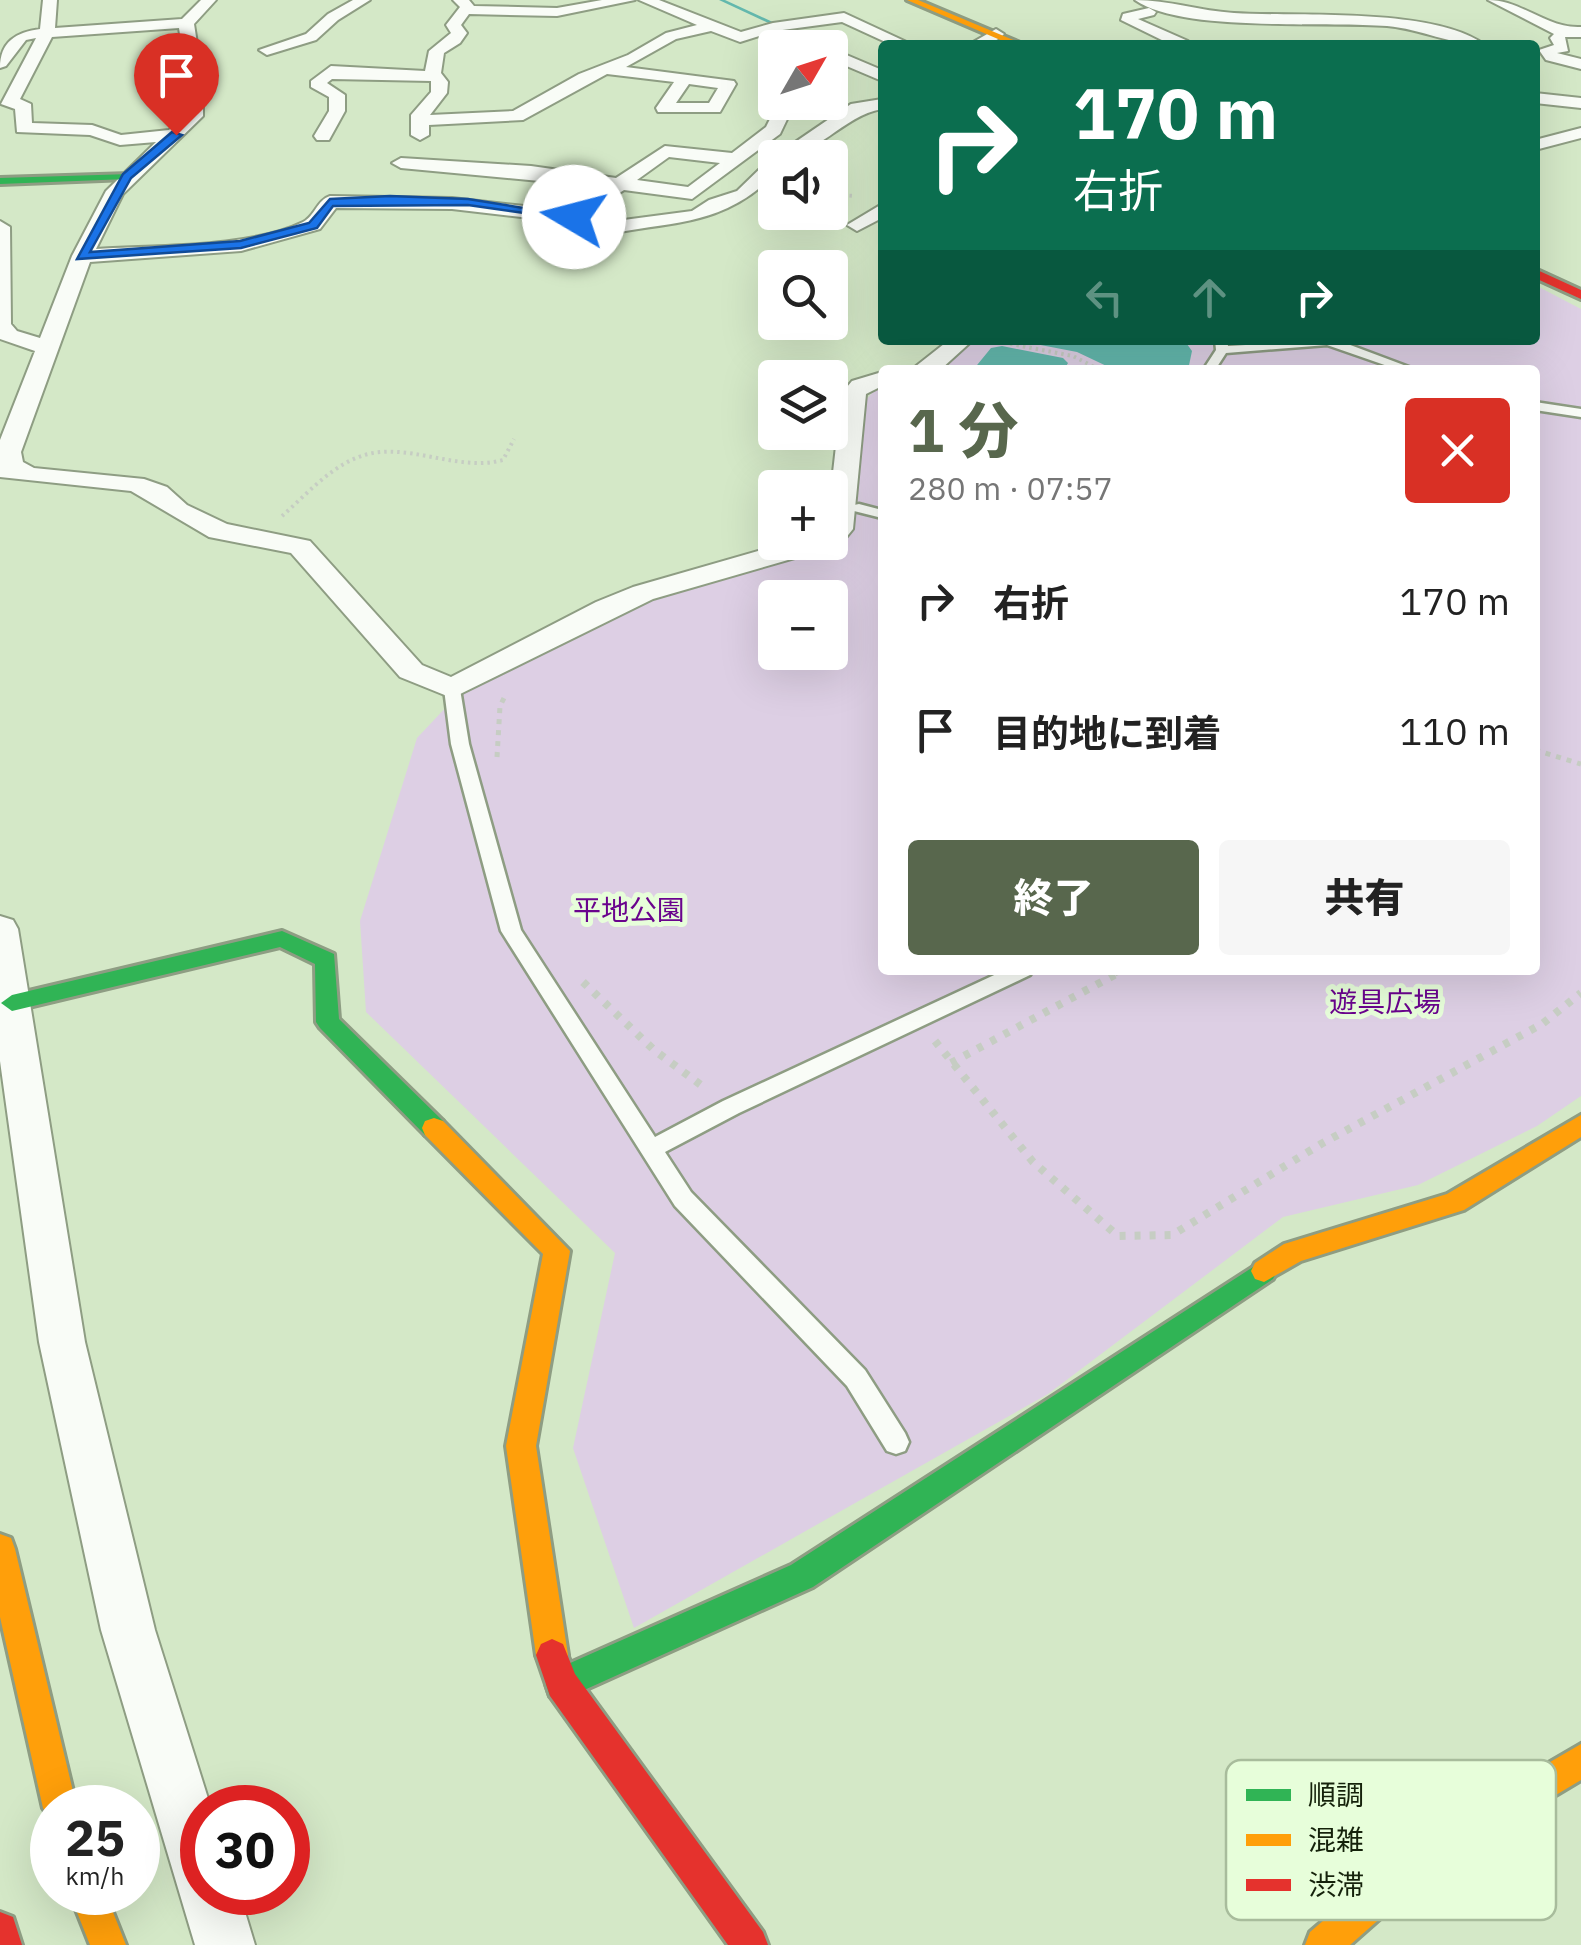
<!DOCTYPE html>
<html lang="ja">
<head>
<meta charset="utf-8">
<style>
	body { margin:0; font-family:"IBM Plex Sans","Noto Sans JP",sans-serif; background:#f6f6f6; color:#222; height:100vh; display:flex; flex-direction:column; font-size:38px; white-space:nowrap }
	* { box-sizing:border-box; margin:0 }
	p { font-size:32px; color:#767676 }
	.icon { flex:none; width:55px; height:55px; fill:none; stroke:currentColor; stroke-width:2; stroke-linecap:round; stroke-linejoin:round }
	.map { position:relative; flex:1; overflow:hidden }
	.sheet { position:absolute; left:878px; top:365px; width:662px; height:610px; display:flex; flex-direction:column; background:#fff; border-radius:10px; box-shadow:0 10px 40px #0002 }
	.sheet>* { flex:none }
	.guide { position:absolute; left:878px; top:40px; width:662px; height:305px; border-radius:10px; box-shadow:0 10px 40px #0002; background:#0b6e4f; color:#fff; overflow:hidden }
	.needle { width:65px; rotate:51deg }
	.fabs { position:absolute; left:758px; top:30px; display:grid; gap:20px }
	.fabs a { display:grid; place-items:center; width:90px; height:90px; border-radius:10px; background:#fff; box-shadow:0 10px 40px #0002; font-size:50px }
	.speed { position:absolute; left:30px; top:1785px; display:flex; gap:20px; font-size:50px; font-weight:700; text-align:center }
	.speed>* { display:grid; place-content:center; width:130px; height:130px; border-radius:50%; background:#fff; box-shadow:0 10px 40px #0002; line-height:1 }
	.speed small { font-size:25px; font-weight:400 }
	.speed .limit { border:15px solid #d22; background:#fff; color:#111 }
	.pin { position:absolute; display:grid; place-items:center; width:85px; height:85px; color:#fff; margin:-102px -42px; border-radius:50% 50% 50% 0; rotate:-45deg; box-shadow:0 0 10px #0007 }
	.pin .icon { rotate:45deg }
	.me { position:absolute; width:110px; margin:-55px; rotate:278deg; stroke-linejoin:round; filter:drop-shadow(0 0 8px #0008) }
	.turn { display:flex; align-items:center; gap:35px; height:210px; padding:0 30px; font-size:45px }
	.turn .icon { width:130px; height:130px; stroke-width:2.5 }
	.turn b { display:block; font-size:70px; line-height:85px }
	.lanes { display:flex; align-items:center; height:95px; padding:0 30px; background:#0003; justify-content:center; gap:50px; direction:ltr }
	.lanes .off { opacity:.35 }
	.round { display:grid; place-items:center; flex:none; width:105px; height:105px; border-radius:10px; background:#f6f6f6 }
	.overview { display:flex; align-items:center; justify-content:space-between; height:170px; padding:0 30px }
	h1 { font-size:60px; font-weight:800; line-height:75px; color:#58674d }
	.primary-button { display:flex; gap:20px; margin-top:auto; padding:20px 30px }
	.primary-button a { flex:1; height:115px; border-radius:10px; background:#58674d; color:#fff; font-size:40px; font-weight:800; line-height:115px; text-align:center }
	.primary-button a+a { background:#f6f6f6; color:#222 }
	ul { padding:0; list-style:none }
	li { display:flex; align-items:center; gap:30px; height:130px; padding:0 30px }
	li div { flex:1 }
	li b { display:block; font-size:38px }
	li em { font-style:normal }
	.map>svg:first-child { display:block }
	.green { fill:#ddcfe4; fill-rule:evenodd }
	.water { fill:#63b8ad }
	.lines { fill:none; stroke-linecap:round; stroke-linejoin:round }
	.stream { fill:#63b8ad; fill-rule:evenodd }
	.lane-casing { stroke:#8e9d83; stroke-width:5 }
	.street-casing { stroke:#8e9d83; stroke-width:4 }
	.fast-casing { stroke:#8e9d83; stroke-width:6 }
	.slow-casing { stroke:#8e9d83; stroke-width:6 }
	.jam-casing { stroke:#8e9d83; stroke-width:6 }
	.path-far2 { stroke:#c6cdc3; stroke-width:4; stroke-dasharray:2.5 4; stroke-linecap:butt }
	.path-far1 { stroke:#c6cdc3; stroke-width:5; stroke-dasharray:5 6; stroke-linecap:butt }
	.path { stroke:#c6cdc3; stroke-width:8; stroke-dasharray:6 9; stroke-linecap:butt }
	.lane { fill:#f9fcf7; fill-rule:evenodd }
	.street { fill:#f9fcf7; fill-rule:evenodd }
	.fast { fill:#30b455; fill-rule:evenodd }
	.slow { fill:#ff9f0a; fill-rule:evenodd }
	.jam { fill:#e5322d; fill-rule:evenodd }
	.route { fill:#1a73e8; stroke:#114b97; stroke-width:2.5 }
	.labels { text-anchor:middle; dominant-baseline:central; stroke-width:10; stroke-linejoin:round; paint-order:stroke }
	.park-label { font-size:28px; fill:#6a048d; stroke:#e7feda }
	.key { fill:#e7feda; stroke:#a8bc9c; stroke-width:2.5 }
	.key-label { font-size:28px; fill:#15220b }
</style>
</head>
<body>
<div class="map">
<svg width="1581" height="1945" viewBox="0 0 1581 1945">
	<rect width="100%" height="100%" fill="#d4e8c7"/>
	<path class="green" d="M1535,285l46,24v787l-44,30 -119,59 -135,32 -235,177 -414,234 -61,-180 42,-195 -249,-241 -6,-91 57,-183 50,-53 119,-67 189,-76h55l24,-129 28,-31v588h653v-600h-625l23,-10 22,-20h580zM775,598h55v54h-55z"/>
	<path class="water" d="M1015,340h169l8,11 -4,19h-73l-38,-18z
		M1002,346l61,12 5,5 -4,7h-91l18,-22z"/>
	<g class="lines">
		<path class="stream" d="M719,0h6l104,48h-7z"/>
		<defs>
			<path id="lane" d="M1215,340h12l1,6 109,-6 80,30h-18l-72,-25 -101,8 -11,17h-12l13,-20z
				M1535,402l46,7v8l-46,-7z
				M859,504l23,6v8l-28,-7v-6z
				M452,684l8,5 9,55 52,186 134,207 68,-36 282,-131h28l-3,5 -291,138 -74,39 26,40 174,178 40,63 4,9 -4,9 -9,3 -9,-3 -40,-65 -172,-180 -174,-275 -50,-187 -7,-55z"/>
			<path id="street" d="M43,0h14l-2,28 127,-9 19,-19h15l-22,24 9,58v34l-80,78 -27,55c59,-4 154,-1 207,-27 12,-6 14,-22 27,-26l122,2 118,13 33,-24 -202,-19 -9,-5 9,-5 130,8 85,12 49,-32 67,7 34,-26 9,-18 15,4 -10,21 -88,65 -68,-9 -50,33 -122,-14 -116,-1 -16,21 -79,22 -151,11 -69,190 2,10 11,6 110,11 23,8 20,18 40,19 83,17 112,124 29,12 145,-75 37,-15 156,-45h41v-43l12,-106 10,-12 30,-9v14l-16,8 -13,135 -13,16 -187,54 -201,99 -52,-21 -109,-124 -82,-16 -78,-46 -131,-14v-37l35,-89 -35,-12v-118l10,6 1,97 6,7 23,7 32,-82 34,-65 50,-49 -36,3 -30,-10 -73,-3 -2,-23 -14,-5 35,-66 -10,2 -20,26 -6,2c0,-26 16,-36 40,-39zM179,28l8,54 -2,33 -16,15 -48,5 -29,-10 -60,-2 -1,-19 -11,-5 32,-62zM669,157l51,6 -32,24 -51,-7z
				M353,0h17l-32,20 -22,20 -49,15 -8,-5 47,-16 22,-20z
				M453,0h16l5,6 83,2 45,-8h33l-78,16 -88,-2 -8,11 6,8 -7,10 -16,10 -3,20 7,9 -1,11 -17,22 83,-4 66,-37 49,-19 38,-22 31,-8 -58,-25h20l82,32 32,-9 71,-10 69,32h-21l-50,-23 -67,9 -35,11 -29,-11 -35,8 -50,28 108,14 2,3 -16,28h-62l-2,-4 18,-26 -67,-8 -84,46 -94,5v10l-9,5 -9,-5v-20l20,-23v-11l-99,-2 -5,4 18,12v16l-16,29h-12l-3,-4 15,-25v-14l-18,-10v-6l20,-15 94,5 4,-20 22,-18 -5,-8 14,-18zM689,84l29,4 -9,15h-33z
				M1135,0c33,0 66,11 99,13 65,4 200,-6 251,32 -34,0 -64,-16 -98,-19 -61,-5 -205,7 -252,-26z
				M1488,0c34,0 59,29 93,27v10h-16l3,14 -11,2 24,6v10l-35,-9 -7,-10 15,-5 -4,-7 4,-4z
				M1149,8l7,4 -2,3 -16,4 50,22 2,4h-18l-51,-25 2,-6z
				M996,29l8,5c-10,11 -22,11 -36,11z
				M830,48l52,22v11l-52,-22z
				M1535,93l46,5v10l-46,-5z
				M882,99v10c-40,7 -65,49 -107,49v16c-52,53 -103,47 -171,61l-10,-6 22,-8 76,-10 17,-11 28,-9 32,-31 82,-56z
				M1581,128v10l-46,12v-10z
				M882,204v14l-25,13 -10,-6z
				M949,340h24l-33,30h-29z
				M0,916l13,4 5,9 67,413 70,288 56,178h-9v84h37l16,53h-60l-94,-315 -62,-288 -39,-281z"/>
			<path id="fast" d="M131,174l-4,5 -127,5v-6z
				M282,931l52,23 5,65 104,102 3,7 -3,7 -9,3 -9,-3 -105,-107 -4,-6 -1,-58 -35,-17 -268,64 -11,-8 11,-8z
				M1264,1260l9,3 4,8 -4,8 -460,308 -251,113 -12,-4 -4,-12 4,-12 241,-107z"/>
			<path id="slow" d="M907,0h11l107,45h-13z
				M1581,1115v22l-117,73 -163,51 -37,21 -9,-3 -4,-8 4,-8 29,-19 163,-50z
				M434,1118l9,3 127,130 -34,195 32,209 -5,11 -11,5 -11,-5 -5,-11 -30,-209 37,-192 -118,-119 -3,-7 3,-7z
				M0,1534l11,4 4,11 62,259h-25v14l-9,-14 -43,-191z
				M1581,1744v36l-136,81 -95,84h-45l5,-13 111,-95z
				M69,1892h36l21,53h-36z"/>
			<path id="jam" d="M1535,269l46,21v9l-46,-21z
				M552,1639l11,5 12,30 188,258 5,13h-40l-178,-249 -14,-41 5,-11z
				M0,1912l13,5 9,28h-22z"/>
		</defs>
		<use href="#lane" class="lane-casing"/>
		<use href="#street" class="street-casing"/>
		<use href="#fast" class="fast-casing"/>
		<use href="#slow" class="slow-casing"/>
		<use href="#jam" class="jam-casing"/>
		<path class="path-far2" d="M830,194l24,2
			M991,340l82,16 27,14
			M282,516c23,-20 45,-46 74,-58 47,-20 98,15 147,2l11,-21"/>
		<path class="path-far1" d="M1535,750l46,14
			M497,757l3,-51 5,-10
			M1115,974l8,-4"/>
		<path class="path" d="M583,982l71,68 51,38
			M935,1041l98,121 85,74 54,-1 149,-91 221,-120 39,-31
			M951,1063l169,-91"/>
		<use href="#lane" class="lane"/>
		<use href="#street" class="street"/>
		<use href="#fast" class="fast"/>
		<use href="#slow" class="slow"/>
		<use href="#jam" class="jam"/>
	</g>
	<path class="route" d="M172,132l10,3 -51,43 -41,74 150,-11 69,-18 21,-24 60,-3 78,3 112,18 -6,3 -106,-15 -135,1 -16,22 -76,20 -164,11 46,-85z"/>
	<g class="labels">
		<g class="park-label">
			<text x="629" y="909">平地公園</text>
			<text x="1385" y="1001">遊具広場</text>
		</g>
	</g>
	<rect x="1226" y="1760" width="330" height="160" rx="15" class="key"/>
	<rect x="1246" y="1789" width="45" height="12" fill="#30b455"/>
	<rect x="1246" y="1834" width="45" height="12" fill="#ff9f0a"/>
	<rect x="1246" y="1879" width="45" height="12" fill="#e5322d"/>
	<g class="key-label">
		<text x="1308" y="1805">順調</text>
		<text x="1308" y="1850">混雑</text>
		<text x="1308" y="1895">渋滞</text>
	</g>
</svg>
<div class="fabs">
<a><svg class="needle" viewBox="-14 -14 28 28"><path d="M0-13l5 13h-10z" fill="#e53935"/><path d="M0 13l5-13h-10z" fill="#767676"/></svg></a>
<a><svg class="icon" aria-label="sound" viewBox="0 0 24 24"><path d="M4 9h4l5-4v14l-5-4H4zM17 9q2 3 0 6"/></svg></a>
<a><svg class="icon" aria-label="search" viewBox="0 0 24 24"><circle cx="10" cy="10" r="6"/><path d="M15 15l6 6"/></svg></a>
<a><svg class="icon" aria-label="layers" viewBox="0 0 24 24"><path d="M12 4l9 5-9 5-9-5zM3 14l9 5 9-5"/></svg></a>
<a>+</a>
<a>−</a>
</div>
<div class="speed"><div>25<small>km/h</small></div><div class="limit">30</div></div>
<div class="pin" style="left:176px;top:135px;background:#d93025"><svg class="icon" aria-label="arrive" viewBox="0 0 24 24"><path d="M6 21V4h12l-3 4 3 4H6"/></svg></div>
<svg class="me" style="left:574px;top:217px" viewBox="-20 -20 40 40"><circle r="19" fill="#fff"/><path d="M0-13L10 11 0 6-10 11z" fill="#1a73e8"/></svg>
<div class="guide">
<div class="turn"><svg class="icon" aria-label="right" viewBox="0 0 24 24"><path d="M7 20v-9h11M14 6l5 5-5 5"/></svg><div><b>170 m</b>右折</div></div>
<div class="lanes"><svg class="icon off" aria-label="left" viewBox="0 0 24 24"><path d="M17 20v-9H6M10 6l-5 5 5 5"/></svg><svg class="icon off" aria-label="ahead" viewBox="0 0 24 24"><path d="M12 20V5M6 11l6-6 6 6"/></svg><svg class="icon" aria-label="right" viewBox="0 0 24 24"><path d="M7 20v-9h11M14 6l5 5-5 5"/></svg></div>
</div>
<section class="sheet">
<div class="overview"><div><h1>1 分</h1><p>280 m · 07:57</p></div><a class="round" style="background:#d93025;color:#fff"><svg class="icon" aria-label="close" viewBox="0 0 24 24"><path d="M6 6l12 12M18 6L6 18"/></svg></a></div>
<ul>
<li><svg class="icon" aria-label="right" viewBox="0 0 24 24"><path d="M7 20v-9h11M14 6l5 5-5 5"/></svg><div><b>右折</b></div><em>170 m</em></li>
<li><svg class="icon" aria-label="arrive" viewBox="0 0 24 24"><path d="M6 21V4h12l-3 4 3 4H6"/></svg><div><b>目的地に到着</b></div><em>110 m</em></li>
</ul>
<div class="primary-button"><a>終了</a><a>共有</a></div>
</section>
</div>
</body>
</html>
